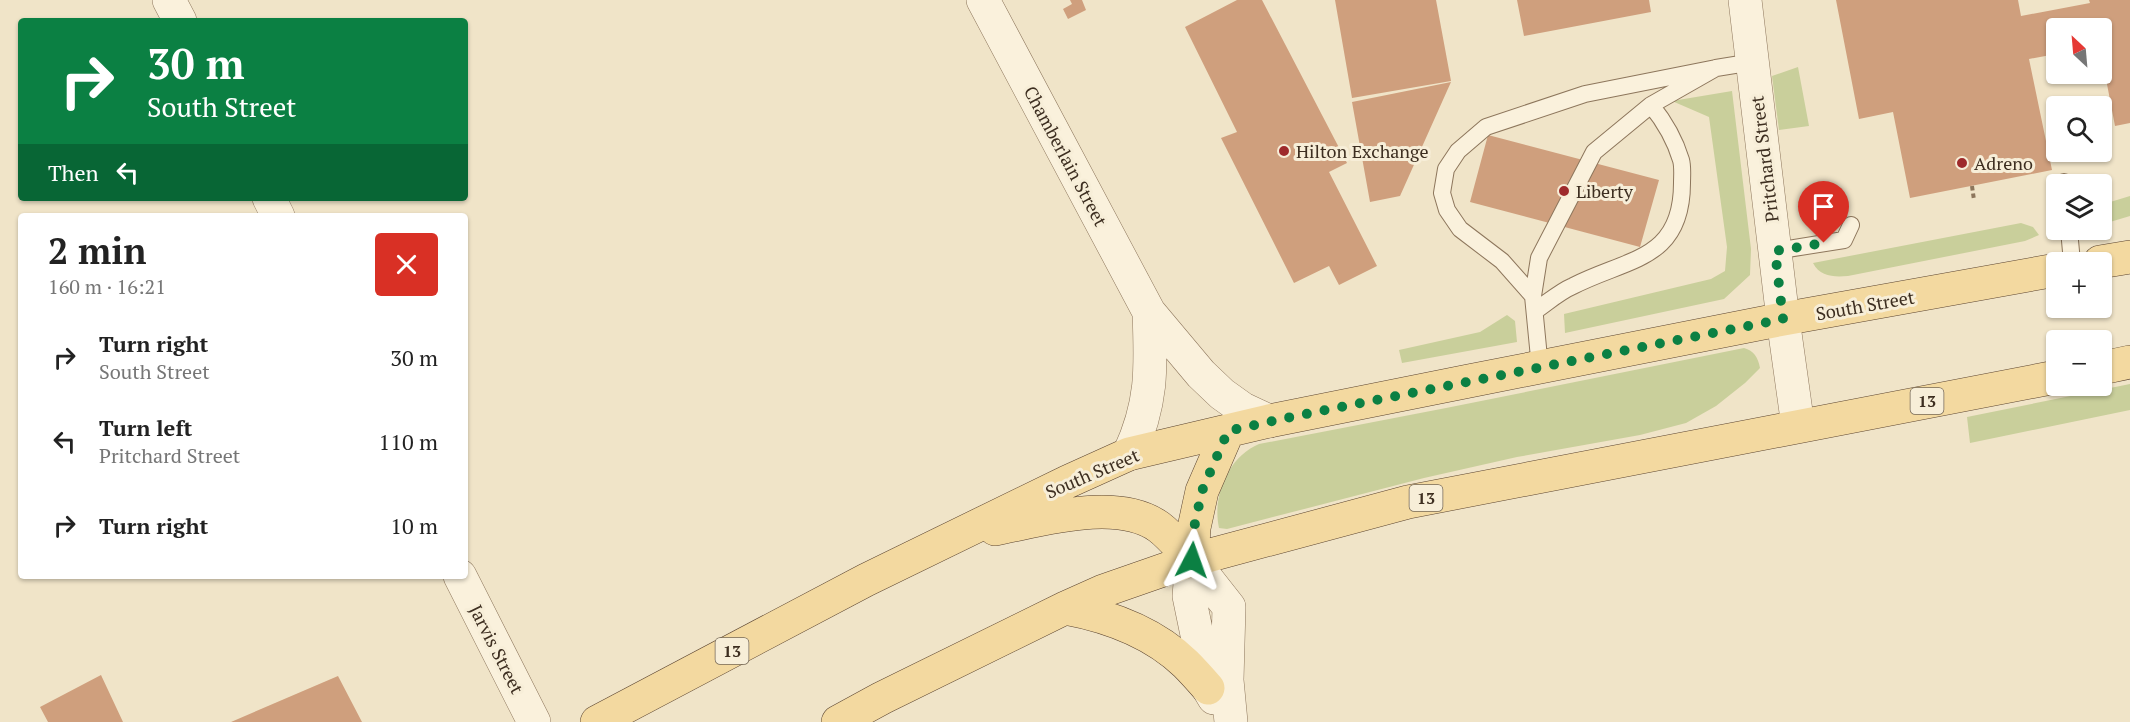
<!DOCTYPE html>
<html lang="en">
<head>
<meta charset="utf-8">
<style>
	body { margin:0; font-family:"PT Serif",serif; background:#f6f6f6; color:#222; height:100vh; display:flex; flex-direction:column; font-size:22px; white-space:nowrap }
	* { box-sizing:border-box; margin:0 }
	p { font-size:20px; color:#767676 }
	.icon { flex:none; width:33px; height:33px; fill:none; stroke:currentColor; stroke-width:2; stroke-linecap:round; stroke-linejoin:round }
	.map { position:relative; flex:1; overflow:hidden }
	.side { position:absolute; left:18px; top:213px; width:450px; height:366px; display:flex; flex-direction:column; background:#fff; border-radius:6px; box-shadow:0 2px 4px #0004 }
	.side>* { flex:none }
	.guide { position:absolute; left:18px; top:18px; width:450px; height:183px; border-radius:6px; box-shadow:0 2px 4px #0004; background:#0b8043; color:#fff; overflow:hidden }
	.needle { width:39px; rotate:334deg }
	.buttons { position:absolute; left:2046px; top:18px; display:grid; gap:12px }
	.buttons a { display:grid; place-items:center; width:66px; height:66px; border-radius:6px; background:#fff; box-shadow:0 2px 4px #0004; font-size:30px }
	.pin { position:absolute; display:grid; place-items:center; width:51px; height:51px; color:#fff; margin:-62px -26px; border-radius:50% 50% 50% 0; rotate:-45deg; box-shadow:0 0 6px #0007 }
	.pin .icon { rotate:45deg }
	.me { position:absolute; width:66px; margin:-33px; rotate:4deg; stroke-linejoin:round; filter:drop-shadow(0 0 4px #0008) }
	.turn { display:flex; align-items:center; gap:21px; height:126px; padding:0 30px; font-size:27px }
	.turn .icon { width:78px; height:78px; stroke-width:2.5 }
	.turn b { display:block; font-size:42px; line-height:51px }
	.then { display:flex; align-items:center; height:57px; padding:0 30px; background:#0003; gap:12px; font-size:22px }
	.round { display:grid; place-items:center; flex:none; width:63px; height:63px; border-radius:6px; background:#f6f6f6 }
	.summary { display:flex; align-items:center; justify-content:space-between; height:102px; padding:0 30px }
	h1 { font-size:36px; font-weight:700; line-height:45px }
	ul { padding:0; list-style:none }
	li { display:flex; align-items:center; gap:18px; height:84px; padding:0 30px }
	li div { flex:1 }
	li b { display:block; font-size:22px }
	li em { font-style:normal }
	.map>svg:first-child { display:block }
	.green { fill:#c9cf9b }
	.building { fill:#cf9f7d }
	.lines { fill:none; stroke-linecap:round; stroke-linejoin:round }
	.service-casing { stroke:#8d765c; stroke-width:18 }
	.minor-casing { stroke:#8d765c; stroke-width:34 }
	.primary-casing { stroke:#5b4430; stroke-width:34 }
	.path { stroke:#8d765c; stroke-width:4; stroke-dasharray:4.5 3; stroke-linecap:butt }
	.service { stroke:#faf1dc; stroke-width:16 }
	.minor { stroke:#faf1dc; stroke-width:33 }
	.primary { stroke:#f3d9a0; stroke-width:33 }
	.route { stroke:#0b8043; stroke-width:10; stroke-dasharray:0 18 }
	.poi-dot { fill:#9e2a2b; stroke:#f7eed8; stroke-width:2 }
	.labels { text-anchor:middle; dominant-baseline:central; stroke-width:6; stroke-linejoin:round; paint-order:stroke }
	.shield { fill:#f7eed8; stroke:#756857; stroke-width:1.5 }
	.shield-label { font-size:16px; font-weight:bold; fill:#3d2e20 }
	.poi-label { font-size:18px; fill:#3d2e20; stroke:#f7eed8; text-anchor:start }
	.street-label { font-size:18px; fill:#3d2e20; stroke:#f7eed8 }
</style>
</head>
<body>
<div class="map">
<svg width="2130" height="722" viewBox="0 0 2130 722">
	<rect width="100%" height="100%" fill="#f0e4c8"/>
	<path class="green" d="M1798,67l11,59 -30,4 -7,-54z
		M1732,91l19,158 -1,26 -26,24 -159,34 -1,-19 147,-35 14,-8 2,-24 -18,-130 -37,-16z
		M2130,196v20l-20,6 -7,-4 -1,-7 5,-8z
		M2021,223l12,4 6,8 -14,6 -177,35c-14,1 -28,1 -35,-13z
		M1507,315l8,6 2,21 -115,21 -3,-13 81,-18z
		M1744,348c10,3 14,9 16,20l-15,15 -29,23 -30,17 -46,12 -123,22 -93,21 -197,51 -8,-1c-7,-32 9,-71 40,-84l187,-36z
		M2130,384v26l-160,33 -3,-26z"/>
	<path class="building" d="M1070,0h12l4,10 -18,9 -5,-10 9,-5z
		M1237,0h25l85,163 -18,9 48,94 -38,19 -10,-19 -35,17 -73,-145 16,-6 -52,-105z
		M1335,0h101l15,81 -99,17z
		M1517,0h132l2,12 -127,24z
		M1836,0h182l3,16 69,-13 -1,-3h41v123l-15,3 -13,-68v-30h-46v26l-27,5 23,111 -142,28 -17,-86 -34,7z
		M1451,82l-51,114 -30,6 -18,-100z
		M1488,135l171,45 -19,67 -170,-45z
		M101,675l22,47h-75l-8,-15z
		M338,676l24,46h-131z"/>
	<g class="lines">
		<defs>
			<path id="service" d="M2064,182v2
				M2069,230l3,32
				M1775,251l69,-11 7,-15
				M1533,296l-31,-35 -42,-32 -13,-19 -5,-17 4,-24 12,-18 28,-24 99,-33 131,-26
				M1535,311c12,-8 24,-19 38,-25 54,-28 109,-25 109,-103 0,-7 1,-16 -1,-23 -6,-20 -17,-39 -30,-55
				M1540,368l-7,-72 6,-38 55,-106 57,-47 65,-37 37,-6"/>
			<path id="minor" d="M169,0l11,21
				M983,0l166,312 52,62 21,20 21,15 26,12
				M1745,0l38,319 15,107
				M269,198l9,18
				M1129,454c24,-51 22,-87 20,-142
				M1192,560l37,47 -2,73 4,42
				M1192,560l-3,36 19,92 6,10
				M460,576l74,146"/>
			<path id="primary" d="M2100,262l30,-5
				M2102,368l28,-6
				M995,529c47,-9 122,-32 164,-2 12,9 22,22 33,33
				M1192,560l2,-32 8,-37 26,-60
				M1065,608c43,8 89,25 121,56 8,8 15,16 22,24
				M597,722l269,-142 201,-98 62,-28 140,-33 200,-40 314,-62 273,-49
				M838,722l44,-24 183,-90 38,-17 89,-31 216,-58 648,-125"/>
		</defs>
		<use href="#service" class="service-casing"/>
		<use href="#minor" class="minor-casing"/>
		<use href="#primary" class="primary-casing"/>
		<path class="path" d="M1972,186l2,14"/>
		<use href="#service" class="service"/>
		<use href="#minor" class="minor"/>
		<use href="#primary" class="primary"/>
	</g>
	<g class="lines">
		<path class="route" d="M1192,560l2,-32 8,-37 26,-60 63,-14 492,-98 -8,-68 49,-8"/>
	</g>
	<g class="poi-dot">
		<circle cx="1284" cy="151" r="6"/>
		<circle cx="1962" cy="163" r="6"/>
		<circle cx="1564" cy="191" r="6"/>
	</g>
	<g class="labels">
		<g class="shield">
			<rect x="1910.5" y="388" width="33" height="26" rx="4.5"/>
			<rect x="1409.5" y="485" width="33" height="26" rx="4.5"/>
			<rect x="715.5" y="638" width="33" height="26" rx="4.5"/>
		</g>
		<g class="shield-label">
			<text x="1927" y="401">13</text>
			<text x="1426" y="498">13</text>
			<text x="732" y="651">13</text>
		</g>
		<g class="poi-label">
			<text x="1296" y="151">Hilton Exchange</text>
			<text x="1974" y="163">Adreno</text>
			<text x="1576" y="191">Liberty</text>
		</g>
		<g class="street-label">
			<text transform="translate(1066 156) rotate(62)">Chamberlain Street</text>
			<text transform="translate(1764 159) rotate(-97)">Pritchard Street</text>
			<text transform="translate(1865 305) rotate(-10)">South Street</text>
			<text transform="translate(1092 473) rotate(-23)">South Street</text>
			<text transform="translate(497 649) rotate(63)">Jarvis Street</text>
		</g>
	</g>
</svg>
<div class="buttons">
<a><svg class="needle" viewBox="-14 -14 28 28"><path d="M0-13l5 13h-10z" fill="#e53935"/><path d="M0 13l5-13h-10z" fill="#767676"/></svg></a>
<a><svg class="icon" aria-label="search" viewBox="0 0 24 24"><circle cx="10" cy="10" r="6"/><path d="M15 15l6 6"/></svg></a>
<a><svg class="icon" aria-label="layers" viewBox="0 0 24 24"><path d="M12 4l9 5-9 5-9-5zM3 14l9 5 9-5"/></svg></a>
<a>+</a>
<a>−</a>
</div>
<div class="pin" style="left:1824px;top:243px;background:#d93025"><svg class="icon" aria-label="arrive" viewBox="0 0 24 24"><path d="M6 21V4h12l-3 4 3 4H6"/></svg></div>
<svg class="me" style="left:1192px;top:560px" viewBox="-20 -20 40 40"><path d="M0-17L14 15 0 8-14 15z" fill="#0b8043" stroke="#fff" stroke-width="4"/></svg>
<div class="guide">
<div class="turn"><svg class="icon" aria-label="right" viewBox="0 0 24 24"><path d="M7 20v-9h11M14 6l5 5-5 5"/></svg><div><b>30 m</b>South Street</div></div>
<div class="then">Then<svg class="icon" aria-label="left" viewBox="0 0 24 24"><path d="M17 20v-9H6M10 6l-5 5 5 5"/></svg></div>
</div>
<section class="side">
<div class="summary"><div><h1>2 min</h1><p>160 m · 16:21</p></div><a class="round" style="background:#d93025;color:#fff"><svg class="icon" aria-label="close" viewBox="0 0 24 24"><path d="M6 6l12 12M18 6L6 18"/></svg></a></div>
<ul>
<li><svg class="icon" aria-label="right" viewBox="0 0 24 24"><path d="M7 20v-9h11M14 6l5 5-5 5"/></svg><div><b>Turn right</b><p>South Street</p></div><em>30 m</em></li>
<li><svg class="icon" aria-label="left" viewBox="0 0 24 24"><path d="M17 20v-9H6M10 6l-5 5 5 5"/></svg><div><b>Turn left</b><p>Pritchard Street</p></div><em>110 m</em></li>
<li><svg class="icon" aria-label="right" viewBox="0 0 24 24"><path d="M7 20v-9h11M14 6l5 5-5 5"/></svg><div><b>Turn right</b></div><em>10 m</em></li>
</ul>
</section>
</div>
</body>
</html>
